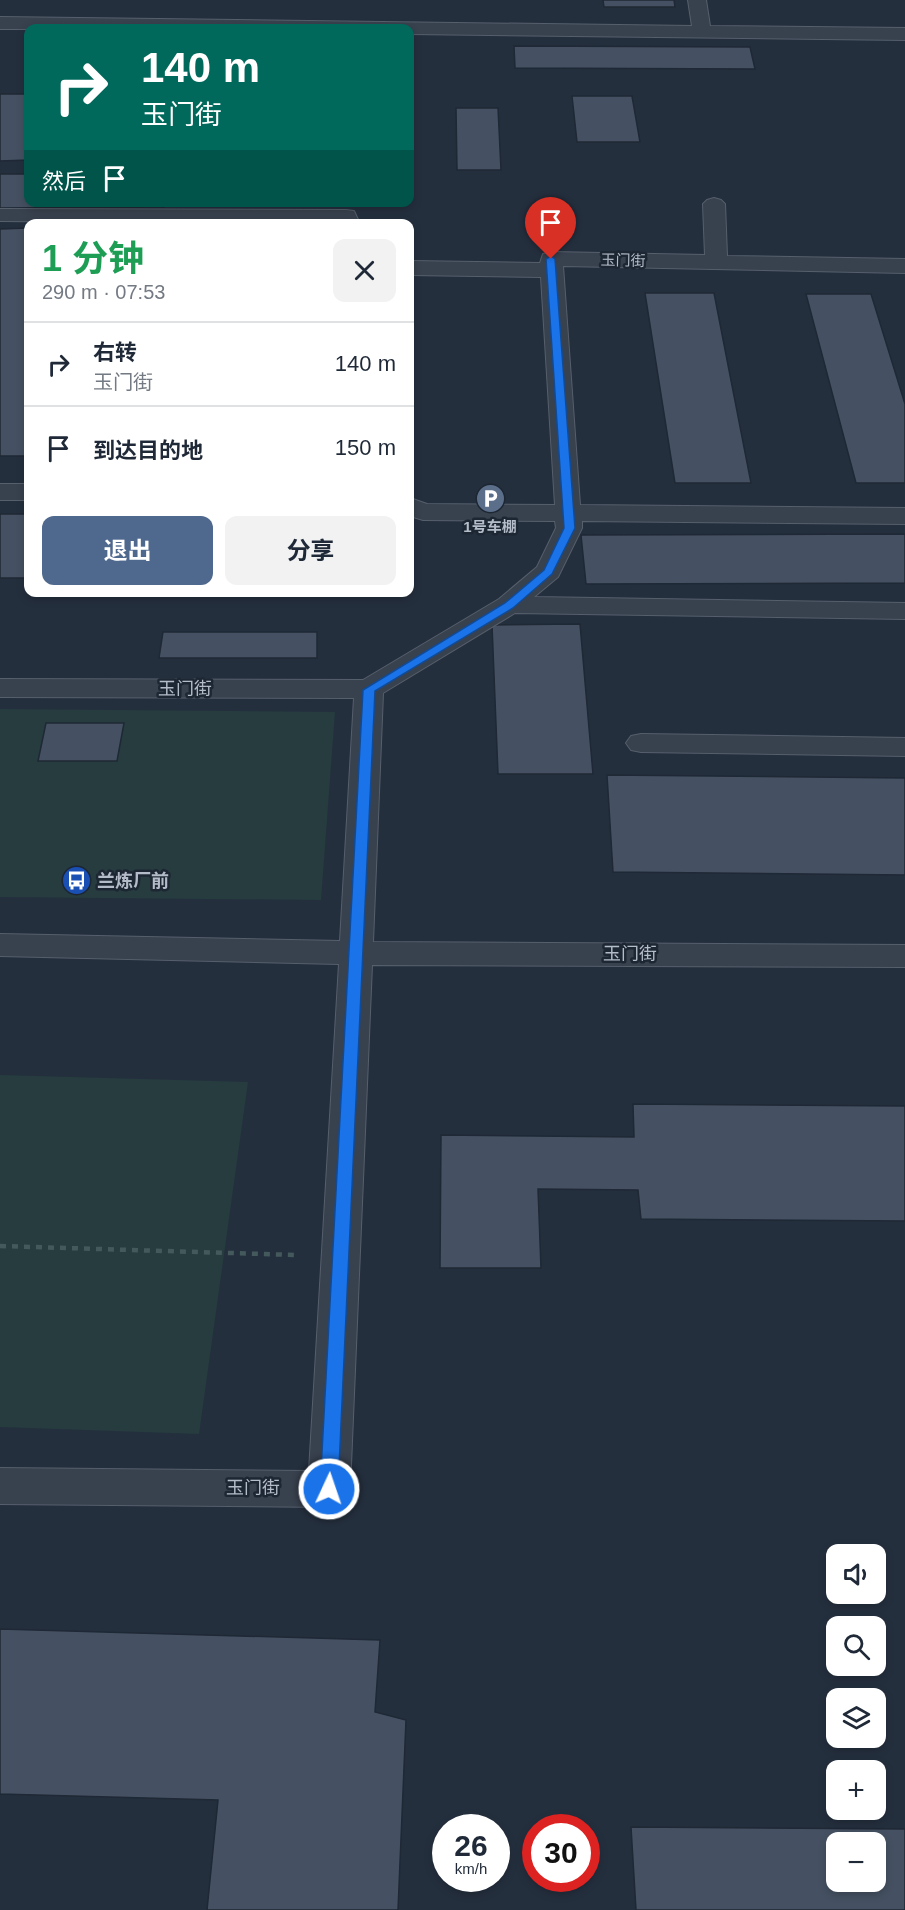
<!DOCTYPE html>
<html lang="zh">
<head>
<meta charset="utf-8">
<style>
	body { margin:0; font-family:Helvetica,"Noto Sans SC",sans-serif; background:#f2f2f3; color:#1f2937; height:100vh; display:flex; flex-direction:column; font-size:22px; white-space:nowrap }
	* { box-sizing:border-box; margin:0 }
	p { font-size:20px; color:#747a83 }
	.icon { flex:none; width:33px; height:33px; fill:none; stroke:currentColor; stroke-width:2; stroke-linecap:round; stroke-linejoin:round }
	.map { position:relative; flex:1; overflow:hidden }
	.side { position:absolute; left:24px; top:219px; width:390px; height:378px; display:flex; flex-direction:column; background:#fff; border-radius:12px; box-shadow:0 3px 9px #0003 }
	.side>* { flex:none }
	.hud { position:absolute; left:24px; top:24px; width:390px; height:183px; border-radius:12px; box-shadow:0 3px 9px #0003; background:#00695c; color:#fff; overflow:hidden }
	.controls { position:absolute; left:826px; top:1544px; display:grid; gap:12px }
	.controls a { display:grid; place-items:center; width:60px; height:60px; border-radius:12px; background:#fff; box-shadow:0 3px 9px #0003; font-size:30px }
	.speed { position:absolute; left:432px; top:1814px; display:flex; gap:12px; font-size:30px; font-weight:700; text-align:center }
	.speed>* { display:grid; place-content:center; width:78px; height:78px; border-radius:50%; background:#fff; box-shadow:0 3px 9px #0003; line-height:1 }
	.speed small { font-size:15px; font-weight:400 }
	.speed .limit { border:9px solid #d22; background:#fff; color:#111 }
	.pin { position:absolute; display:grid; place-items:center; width:51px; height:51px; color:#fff; margin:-62px -26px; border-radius:50% 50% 50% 0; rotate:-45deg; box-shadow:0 0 6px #0007 }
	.pin .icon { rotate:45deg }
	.me { position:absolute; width:66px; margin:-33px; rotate:3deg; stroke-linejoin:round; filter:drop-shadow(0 0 4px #0008) }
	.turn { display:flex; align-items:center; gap:21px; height:126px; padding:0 18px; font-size:27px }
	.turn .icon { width:78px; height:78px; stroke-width:2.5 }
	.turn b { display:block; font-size:42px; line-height:51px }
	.then { display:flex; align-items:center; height:57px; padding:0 18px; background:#0003; gap:12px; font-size:22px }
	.round { display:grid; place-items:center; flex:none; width:63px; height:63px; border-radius:12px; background:#f2f2f3 }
	.head { display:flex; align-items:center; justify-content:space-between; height:102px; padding:0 18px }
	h1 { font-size:36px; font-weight:700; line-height:45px; color:#1e9e55 }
	.action { display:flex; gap:12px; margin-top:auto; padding:12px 18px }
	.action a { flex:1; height:69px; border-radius:12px; background:#4f688e; color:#fff; font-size:24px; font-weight:700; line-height:69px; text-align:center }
	.action a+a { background:#f2f2f3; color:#1f2937 }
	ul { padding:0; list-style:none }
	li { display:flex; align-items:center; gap:18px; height:84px; padding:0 18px; border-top:2px solid #e0e1e3 }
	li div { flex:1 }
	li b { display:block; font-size:22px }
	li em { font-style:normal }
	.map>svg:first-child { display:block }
	.green { fill:#263c3f }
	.building { fill:#455162; stroke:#1f2835; stroke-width:1.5; fill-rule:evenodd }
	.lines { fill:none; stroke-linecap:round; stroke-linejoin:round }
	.minor-casing { stroke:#565f6c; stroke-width:2 }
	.path-far1 { stroke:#44595c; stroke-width:4; stroke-dasharray:4.5 4.5; stroke-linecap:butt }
	.path { stroke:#44595c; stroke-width:4.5; stroke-dasharray:6 6; stroke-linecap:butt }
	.minor { fill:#38414e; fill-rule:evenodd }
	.route { fill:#1a73e8; stroke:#114b97; stroke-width:1.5 }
	.labels { text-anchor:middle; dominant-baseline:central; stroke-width:5; stroke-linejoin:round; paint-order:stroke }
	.far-street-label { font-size:15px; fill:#b4bcc9; stroke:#1d2633 }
	.far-poi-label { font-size:15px; font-weight:bold; fill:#b4bcc9; stroke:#1d2633 }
	.street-label { font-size:18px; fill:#b4bcc9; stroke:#1d2633 }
	.poi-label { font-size:18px; font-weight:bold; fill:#b4bcc9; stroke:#1d2633; text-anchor:start }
</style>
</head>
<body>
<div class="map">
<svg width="905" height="1910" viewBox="0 0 905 1910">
	<rect width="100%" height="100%" fill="#242f3e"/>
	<path class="green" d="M0,709l335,3 -14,188 -321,-3z
		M0,1075l248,7 -49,352 -199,-7z"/>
	<path class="building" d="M603,0h71l1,7h-71z
		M514,46l236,1 5,22 -240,-1z
		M0,94h28v66l-28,1z
		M572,96h60l8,46h-63z
		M456,108h42l3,62h-44z
		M0,174h28v28h137l-1,5 -164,1z
		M28,228v228h-28v-227z
		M645,293h69l37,190h-76z
		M806,294h65l34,110v79h-49z
		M0,514h28v64h-28z
		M905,534v49l-319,1 -5,-49z
		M580,624l13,150h-95l-6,-149z
		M163,632h154v26h-158z
		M46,723h78l-7,38h-79z
		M607,775l298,3v97l-292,-3z
		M633,1104l272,2v115l-264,-2 -3,-29 -100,-1 3,79h-101l1,-133 193,2z
		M0,1629l380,11 -5,72 31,8 -8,190h-191l11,-110 -218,-6z
		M631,1827l274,2v81h-269zM837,1842h39v39h-39z"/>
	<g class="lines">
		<defs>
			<path id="minor" d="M688,0h18l4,26 195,2v12l-495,-6v-6l-410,1v-12l692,9z
				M714,198l7,2 4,4 2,52 178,3v14l-342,-7 17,239 325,3v16l-323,-3v7l-24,49 -24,20 371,6v16l-390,-6 -132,80 -10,249 532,3v22l-533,-2 -22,524 -6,13 -15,5 -329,-3v-36l309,3 30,-507 -339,-8v-22l340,7 14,-243 -354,-1v-18l363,1 136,-81 38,-32 19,-39 -1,-7 -132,-1 -13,-4v-18l17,6 128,1 -14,-228 -131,-2v-14l130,2 3,-9 8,-2 154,3 -2,-51 4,-4z
				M0,209l346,1 8,1 6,13 -360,-3z
				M0,484h28v16h-28z
				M641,734l264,4v18l-264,-4 -10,-2 -5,-7 5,-7z"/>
		</defs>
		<use href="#minor" class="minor-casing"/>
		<path class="path-far1" d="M0,1246h7"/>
		<path class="path" d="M0,1246l296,9"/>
		<use href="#minor" class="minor"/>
	</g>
	<path class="route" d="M551,256l4,3 20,269 -23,46 -39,34 -138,83 -37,798 -3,5 -6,2 -6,-2 -3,-5 43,-799 142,-87 39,-33 20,-42 -18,-269z"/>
	<defs>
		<symbol id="parking-disc" viewBox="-11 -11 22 22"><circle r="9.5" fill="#5c6f8a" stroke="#1d2633"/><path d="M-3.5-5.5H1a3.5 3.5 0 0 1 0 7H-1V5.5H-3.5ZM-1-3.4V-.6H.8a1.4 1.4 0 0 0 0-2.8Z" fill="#fff"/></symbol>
		<symbol id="bus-disc" viewBox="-11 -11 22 22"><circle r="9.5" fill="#1a4fb4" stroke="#1d2633"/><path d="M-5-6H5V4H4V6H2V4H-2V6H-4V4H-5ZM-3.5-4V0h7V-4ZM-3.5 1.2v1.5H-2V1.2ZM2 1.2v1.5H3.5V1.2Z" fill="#fff"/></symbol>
	</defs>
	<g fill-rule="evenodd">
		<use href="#parking-disc" x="474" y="482" width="33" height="33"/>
		<use href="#bus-disc" x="60" y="864" width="33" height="33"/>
	</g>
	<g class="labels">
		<g class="far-street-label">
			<text transform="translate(623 260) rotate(1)">玉门街</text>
		</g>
		<g class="far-poi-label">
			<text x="490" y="526">1号车棚</text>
		</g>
		<g class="street-label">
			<text x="185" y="689">玉门街</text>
			<text x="630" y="954">玉门街</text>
			<text x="253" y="1488">玉门街</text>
		</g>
		<g class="poi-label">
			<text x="97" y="881">兰炼厂前</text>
		</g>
	</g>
</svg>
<div class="controls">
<a><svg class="icon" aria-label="sound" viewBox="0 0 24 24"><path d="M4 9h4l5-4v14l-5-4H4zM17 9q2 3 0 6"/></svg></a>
<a><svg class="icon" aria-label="search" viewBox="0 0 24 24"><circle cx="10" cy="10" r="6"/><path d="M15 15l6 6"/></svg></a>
<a><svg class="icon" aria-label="layers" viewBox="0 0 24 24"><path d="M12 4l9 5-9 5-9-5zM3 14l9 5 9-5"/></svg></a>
<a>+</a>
<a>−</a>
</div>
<div class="speed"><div>26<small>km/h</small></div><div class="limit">30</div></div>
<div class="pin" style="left:551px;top:259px;background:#d93025"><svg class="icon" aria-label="arrive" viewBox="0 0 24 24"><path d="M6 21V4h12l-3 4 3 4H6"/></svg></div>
<svg class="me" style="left:329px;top:1489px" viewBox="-20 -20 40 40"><circle r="17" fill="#1a73e8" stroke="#fff" stroke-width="3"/><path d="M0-11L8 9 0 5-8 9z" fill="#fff"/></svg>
<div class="hud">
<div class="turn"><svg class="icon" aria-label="right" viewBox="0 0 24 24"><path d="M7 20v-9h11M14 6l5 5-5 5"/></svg><div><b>140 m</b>玉门街</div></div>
<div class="then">然后<svg class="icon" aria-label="arrive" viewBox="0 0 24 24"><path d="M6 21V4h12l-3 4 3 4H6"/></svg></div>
</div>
<section class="side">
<div class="head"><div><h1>1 分钟</h1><p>290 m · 07:53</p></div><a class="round"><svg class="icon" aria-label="close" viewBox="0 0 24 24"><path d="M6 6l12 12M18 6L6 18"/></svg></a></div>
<ul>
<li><svg class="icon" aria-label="right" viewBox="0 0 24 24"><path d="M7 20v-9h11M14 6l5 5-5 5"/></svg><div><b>右转</b><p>玉门街</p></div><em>140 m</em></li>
<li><svg class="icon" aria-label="arrive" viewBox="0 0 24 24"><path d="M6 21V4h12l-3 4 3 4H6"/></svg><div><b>到达目的地</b></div><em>150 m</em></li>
</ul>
<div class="action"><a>退出</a><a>分享</a></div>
</section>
</div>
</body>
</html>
